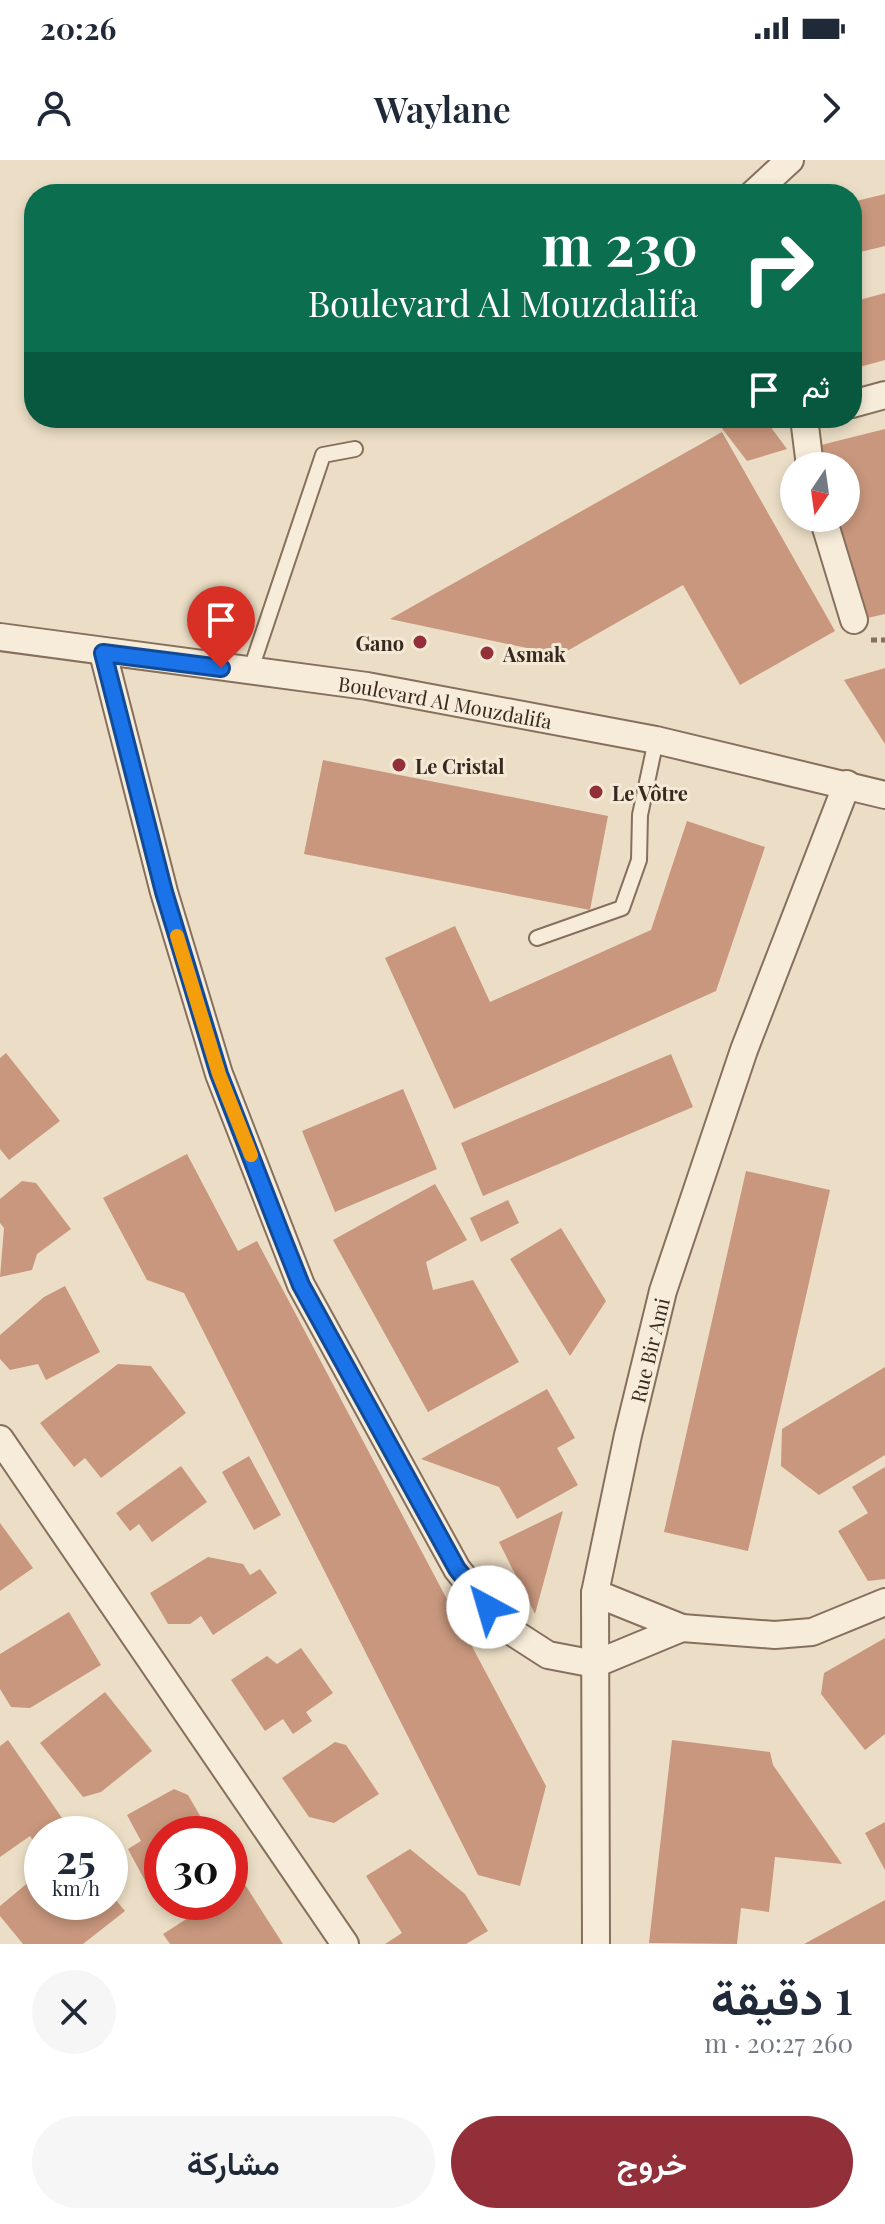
<!DOCTYPE html>
<html lang="ar">
<head>
<meta charset="utf-8">
<style>
	body { margin:0; font-family:"Playfair Display",Vazirmatn,serif; background:#f6f6f7; color:#1f2937; direction:rtl; height:100vh; display:flex; flex-direction:column; font-size:30px; white-space:nowrap }
	* { box-sizing:border-box; margin:0 }
	p { font-size:26px; color:#747a83 }
	.icon { flex:none; width:44px; height:44px; fill:none; stroke:currentColor; stroke-width:2; stroke-linecap:round; stroke-linejoin:round }
	.map { position:relative; height:1784px; overflow:hidden; direction:ltr }
	.side { display:flex; flex-direction:column; background:#fff; flex:1 }
	.side>* { flex:none }
	.guide { position:absolute; left:24px; top:24px; width:838px; height:244px; border-radius:32px; box-shadow:0 4px 12px #0003; direction:rtl; background:#0b6e4f; color:#fff; overflow:hidden }
	.needle { width:52px; rotate:193deg }
	.tools { position:absolute; left:780px; top:292px; display:grid; gap:16px }
	.tools a { display:grid; place-items:center; width:80px; height:80px; border-radius:50%; background:#fff; box-shadow:0 4px 12px #0003; font-size:40px }
	.speed { position:absolute; left:24px; top:1656px; display:flex; gap:16px; font-size:40px; font-weight:700; text-align:center }
	.speed>* { display:grid; place-content:center; width:104px; height:104px; border-radius:50%; background:#fff; box-shadow:0 4px 12px #0003; line-height:1 }
	.speed small { font-size:20px; font-weight:400 }
	.speed .limit { border:12px solid #d22; background:#fff; color:#111 }
	.pin { position:absolute; display:grid; place-items:center; width:68px; height:68px; color:#fff; margin:-82px -34px; border-radius:50% 50% 50% 0; rotate:-45deg; box-shadow:0 0 8px #0007 }
	.pin .icon { rotate:45deg }
	.me { position:absolute; width:88px; margin:-44px; rotate:321deg; stroke-linejoin:round; filter:drop-shadow(0 0 6px #0008) }
	.turn { display:flex; align-items:center; gap:28px; height:168px; padding:0 32px; font-size:36px }
	.turn .icon { width:104px; height:104px; stroke-width:2.5 }
	.turn b { display:block; font-size:56px; line-height:68px }
	.then { display:flex; align-items:center; height:76px; padding:0 32px; background:#0003; gap:16px; font-size:30px }
	.round { display:grid; place-items:center; flex:none; width:84px; height:84px; border-radius:42px; background:#f6f6f7 }
	.headline { display:flex; align-items:center; justify-content:space-between; height:136px; padding:0 32px }
	h1 { font-size:48px; font-weight:600; line-height:60px }
	.cta { display:flex; gap:16px; margin-top:auto; padding:16px 32px }
	.cta a { flex:1; height:92px; border-radius:48px; background:#932f38; color:#fff; font-size:32px; font-weight:600; line-height:92px; text-align:center }
	.cta a+a { background:#f6f6f7; color:#1f2937 }
	.status { display:flex; justify-content:space-between; align-items:center; height:56px; padding:0 40px; background:#fff; direction:ltr }
	.status svg { height:22px; fill:currentColor }
	header { display:flex; justify-content:space-between; align-items:center; height:104px; padding:0 32px; background:#fff; font-size:36px; font-weight:600 }
	.map>svg:first-child { display:block }
	.building { fill:#c8977d }
	.lines { fill:none; stroke-linecap:round; stroke-linejoin:round }
	.service-casing { stroke:#86705c; stroke-width:18 }
	.minor-casing { stroke:#86705c; stroke-width:30 }
	.path { stroke:#86705c; stroke-width:5; stroke-dasharray:6 4; stroke-linecap:butt }
	.service { stroke:#f7ecd9; stroke-width:14 }
	.minor { stroke:#f7ecd9; stroke-width:26 }
	.route-casing { stroke:#114b97; stroke-width:20 }
	.route { stroke:#1a73e8; stroke-width:14 }
	.slow { stroke:#f59e0b; stroke-width:14 }
	.poi-dot { fill:#932f38; stroke:#f4e9d5; stroke-width:3 }
	.labels { text-anchor:middle; dominant-baseline:central; stroke-width:6; stroke-linejoin:round; paint-order:stroke }
	.poi-label { font-size:20px; font-weight:bold; fill:#37291f; stroke:#f4e9d5; text-anchor:start }
	.street-label { font-size:20px; fill:#37291f; stroke:#f4e9d5 }
</style>
</head>
<body>
<div class="status"><b>20:26</b><svg viewBox="0 0 49 12"><path d="M0 12V9h3v3zM5 12V6h3v6zM10 12V3h3v9zM15 12V0h3v12zM26 1h20v11H26zM47 4h2v5h-2z"/></svg></div>
<header><svg class="icon" aria-label="forward" viewBox="0 0 24 24"><path d="M9 5l7 7-7 7"/></svg>Waylane<svg class="icon" aria-label="person" viewBox="0 0 24 24"><circle cx="12" cy="8" r="4"/><path d="M4 21q1-7 8-7t8 7"/></svg></header>
<div class="map">
<svg width="885" height="1784" viewBox="0 0 885 1784">
	<rect width="100%" height="100%" fill="#ecdec6"/>
	<path class="building" d="M885,34v52l-33,8v-52z
		M885,133v67l-33,9v-67z
		M714,258h50l23,31 -40,12z
		M885,269v185l-22,5 -27,-101h10v-52h-23l-6,-20z
		M722,272l113,199 -95,54 -57,-100 -123,70 -170,-36z
		M885,508v76l-41,-64z
		M323,600l285,56 -18,94 -286,-56z
		M687,661l78,26 -49,144 -262,118 -69,-151 70,-32 35,76 161,-72z
		M6,893l54,68 -51,39 -9,-11v-91z
		M671,894l22,53 -210,89 -22,-53z
		M403,929l34,80 -102,43 -33,-81z
		M187,994l51,97 19,-10 289,545 -26,100 -42,-11 -294,-582 -37,-13 -44,-82z
		M746,1011l84,19 -82,361 -84,-19z
		M22,1021l14,2 35,46 -34,25 -5,16 -32,7 4,-49 -4,-5v-24z
		M435,1024l32,56 -41,22 7,28 40,-10 46,82 -91,50 -95,-172z
		M508,1040l11,23 -38,19 -11,-24z
		M561,1068l45,73 -36,55 -60,-97z
		M65,1126l35,66 -54,28 -8,-16 -28,6 -10,-11v-24l44,-38z
		M118,1204l33,2 35,47 -85,65 -16,-20 -11,9 -34,-44z
		M885,1207v88l-66,40 -38,-29 1,-37z
		M547,1229l28,49 -18,10 21,37 -61,34 -18,-32 -78,-28z
		M249,1296l32,59 -27,15 -32,-58z
		M181,1306l26,36 -55,40 -13,-18 -9,7 -14,-18z
		M885,1307v112l-17,2 -30,-50 30,-18 -16,-26z
		M563,1351l-28,103 -36,-72z
		M0,1363l33,45 -33,23z
		M208,1397l35,7 7,11 10,-6 17,24 -64,42 -12,-19 -11,8h-22l-18,-31z
		M69,1452l32,53 -71,43 -19,-1 -11,-18v-35z
		M885,1478v96l-20,16 -44,-56 3,-21z
		M301,1488l32,45 -27,19 6,9 -19,13 -10,-15 -18,12 -34,-51 36,-24 10,8z
		M105,1532l47,59 -51,41 -18,5 -43,-54z
		M8,1580l63,91 -29,3v20l-12,-18 -30,21v-111z
		M672,1580l98,12 3,13 69,99 -67,-7 -6,55 -28,-4 -4,36 -88,-1z
		M335,1582l11,3 33,49 -45,29 -25,-6 -27,-39z
		M174,1629l14,6 21,36 -47,3 -2,62 -9,-4 -23,-43 13,-8 -14,-26z
		M885,1662v48l-20,-37z
		M410,1689l55,45 23,37 -22,13h-81l17,-11 -36,-57z
		M42,1711v31h68v-9l15,18 -42,33h-60l-23,-28v-10z
		M244,1723l39,61h-113l-7,-10 50,-32h17v-10z
		M885,1740v44h-81z"/>
	<g class="lines">
		<defs>
			<path id="service" d="M250,512l73,-217 32,-6
				M537,778l85,-30 17,-48 1,-45 16,-75"/>
			<g id="minor">
				<path d="M753,34l37,-34"/>
				<path d="M852,244l33,-9"/>
				<path d="M804,258l6,48"/>
				<path d="M823,358l31,102"/>
				<path id="s1" d="M0,477l367,49 289,54 229,55"/>
				<path d="M103,493l61,239 55,182 82,211 156,284 46,57 45,29 47,9 87,-36"/>
				<path d="M0,1279l345,505"/>
				<path d="M595,1433l87,35 93,7 37,-3 73,-30"/>
				<path id="s2" d="M596,1784l-1,-351 33,-158 35,-144 81,-241 103,-266"/>
			</g>
		</defs>
		<use href="#service" class="service-casing"/>
		<use href="#minor" class="minor-casing"/>
		<path class="path" d="M871,480h14"/>
		<use href="#service" class="service"/>
		<use href="#minor" class="minor"/>
	</g>
	<g class="lines">
		<defs>
			<path id="route" d="M221,508l-118,-15 61,239 55,182 61,158 21,53 156,284 31,38"/>
		</defs>
		<use href="#route" class="route-casing"/>
		<use href="#route" class="route"/>
		<path class="slow" d="M177,776l42,138 32,81"/>
	</g>
	<g class="poi-dot">
		<circle cx="420" cy="482" r="8"/>
		<circle cx="487" cy="493" r="8"/>
		<circle cx="399" cy="605" r="8"/>
		<circle cx="596" cy="632" r="8"/>
	</g>
	<g class="labels">
		<g class="poi-label">
			<text x="404" y="482" text-anchor="end">Gano</text>
			<text x="503" y="493">Asmak</text>
			<text x="415" y="605">Le Cristal</text>
			<text x="612" y="632">Le Vôtre</text>
		</g>
		<g class="street-label">
			<text stroke="none"><textPath href="#s1" startOffset="450">Boulevard Al Mouzdalifa</textPath></text>
			<text stroke="none"><textPath href="#s2" startOffset="600">Rue Bir Ami</textPath></text>
		</g>
	</g>
</svg>
<div class="tools">
<a><svg class="needle" viewBox="-14 -14 28 28"><path d="M0-13l5 13h-10z" fill="#e53935"/><path d="M0 13l5-13h-10z" fill="#747a83"/></svg></a>
</div>
<div class="speed"><div>25<small>km/h</small></div><div class="limit">30</div></div>
<div class="pin" style="left:221px;top:508px;background:#d93025"><svg class="icon" aria-label="arrive" viewBox="0 0 24 24"><path d="M6 21V4h12l-3 4 3 4H6"/></svg></div>
<svg class="me" style="left:488px;top:1447px" viewBox="-20 -20 40 40"><circle r="19" fill="#fff"/><path d="M0-13L10 11 0 6-10 11z" fill="#1a73e8"/></svg>
<div class="guide">
<div class="turn"><svg class="icon" aria-label="right" viewBox="0 0 24 24"><path d="M7 20v-9h11M14 6l5 5-5 5"/></svg><div><b>230 m</b>Boulevard Al Mouzdalifa</div></div>
<div class="then">ثم<svg class="icon" aria-label="arrive" viewBox="0 0 24 24"><path d="M6 21V4h12l-3 4 3 4H6"/></svg></div>
</div>
</div>
<section class="side">
<div class="headline"><div><h1>1 دقيقة</h1><p>260 m · 20:27</p></div><a class="round"><svg class="icon" aria-label="close" viewBox="0 0 24 24"><path d="M6 6l12 12M18 6L6 18"/></svg></a></div>
<div class="cta"><a>خروج</a><a>مشاركة</a></div>
</section>
</body>
</html>
